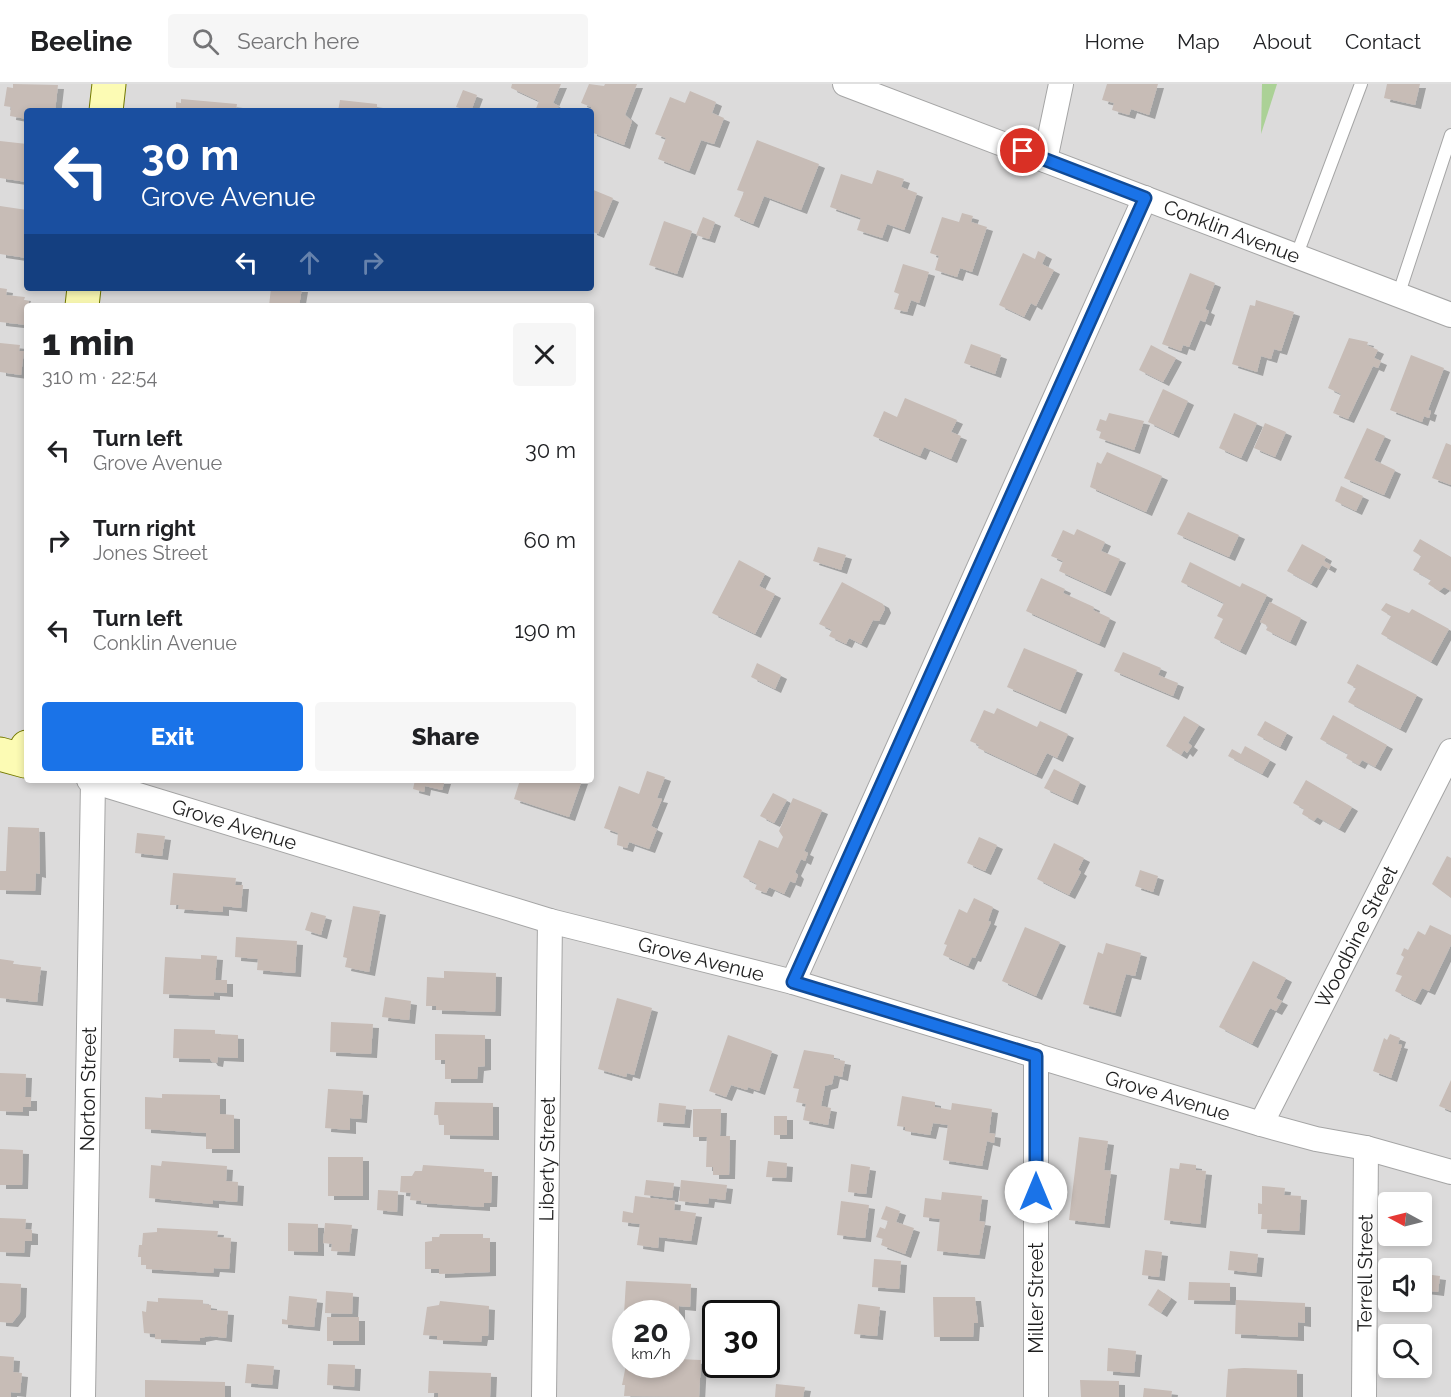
<!DOCTYPE html>
<html lang="en">
<head>
<meta charset="utf-8">
<style>
	body { margin:0; font-family:Raleway,sans-serif; background:#f6f6f6; color:#202124; height:100vh; display:flex; flex-direction:column; font-size:22px; white-space:nowrap }
	* { box-sizing:border-box; margin:0 }
	p { font-size:20px; color:#757577 }
	.icon { flex:none; width:33px; height:33px; fill:none; stroke:currentColor; stroke-width:2; stroke-linecap:round; stroke-linejoin:round }
	.map { position:relative; flex:1; overflow:hidden }
	.drawer { position:absolute; left:24px; top:219px; width:570px; height:480px; display:flex; flex-direction:column; background:#fff; border-radius:6px; box-shadow:0 3px 9px #0003 }
	.drawer>* { flex:none }
	.banner { position:absolute; left:24px; top:24px; width:570px; height:183px; border-radius:6px; box-shadow:0 3px 9px #0003; background:#1a4fa0; color:#fff; overflow:hidden }
	.needle { width:39px; rotate:277deg }
	.controls { position:absolute; left:1378px; top:1108px; display:grid; gap:12px }
	.controls a { display:grid; place-items:center; width:54px; height:54px; border-radius:6px; background:#fff; box-shadow:0 3px 9px #0003; font-size:30px }
	.speed { position:absolute; left:612px; top:1216px; display:flex; gap:12px; font-size:30px; font-weight:700; text-align:center }
	.speed>* { display:grid; place-content:center; width:78px; height:78px; border-radius:50%; background:#fff; box-shadow:0 3px 9px #0003; line-height:1 }
	.speed small { font-size:15px; font-weight:400 }
	.speed .limit { border:3px solid #111; border-radius:9px; background:#fff; color:#111 }
	.pin { position:absolute; display:grid; place-items:center; width:51px; height:51px; color:#fff; margin:-26px; border:3px solid #fff; border-radius:50%; box-shadow:0 2px 6px #0007 }
	.me { position:absolute; width:66px; margin:-33px; rotate:0deg; stroke-linejoin:round; filter:drop-shadow(0 0 4px #0008) }
	.turn { display:flex; align-items:center; gap:21px; height:126px; padding:0 18px; font-size:27px }
	.turn .icon { width:78px; height:78px; stroke-width:2.5 }
	.turn b { display:block; font-size:42px; line-height:51px }
	.lanes { display:flex; align-items:center; height:57px; padding:0 18px; background:#0003; justify-content:center; gap:30px; direction:ltr }
	.lanes .off { opacity:.35 }
	.round { display:grid; place-items:center; flex:none; width:63px; height:63px; border-radius:6px; background:#f6f6f6 }
	.head { display:flex; align-items:center; justify-content:space-between; height:102px; padding:0 18px }
	h1 { font-size:36px; font-weight:800; line-height:45px }
	.primary-button { display:flex; gap:12px; margin-top:auto; padding:12px 18px }
	.primary-button a { flex:1; height:69px; border-radius:6px; background:#1a73e8; color:#fff; font-size:24px; font-weight:800; line-height:69px; text-align:center }
	.primary-button a+a { background:#f6f6f6; color:#202124 }
	ul { padding:0; list-style:none }
	li { display:flex; align-items:center; gap:18px; height:90px; padding:0 18px }
	li div { flex:1 }
	li b { display:block; font-size:22px }
	li em { font-style:normal }
	header { display:flex; align-items:center; gap:36px; box-sizing:border-box; height:84px; padding:0 30px; background:#fff; border-bottom:2px solid #e0e0e0 }
	header strong { font-size:28px }
	nav { display:flex; gap:33px; margin-inline-start:auto; font-size:21px }
	.search { width:420px; height:54px; background:#f6f6f6; display:flex; align-items:center; gap:15px; box-sizing:border-box; padding:0 21px; border-radius:6px; color:#757577; font-size:22px }
	.map>svg:first-child { display:block }
	.residential { fill:#dcdbdb; fill-rule:evenodd }
	.forest { fill:#abd196 }
	.building { fill:#c7bcb6; filter:url(#shadow) }
	.lines { fill:none; stroke-linecap:round; stroke-linejoin:round }
	.lane-casing { stroke:#a5a5a5; stroke-width:14 }
	.street-casing { stroke:#a5a5a5; stroke-width:26 }
	.secondary-casing { stroke:#747a00; stroke-width:35 }
	.lane { stroke:#fff; stroke-width:12 }
	.street { stroke:#fff; stroke-width:24 }
	.secondary { stroke:#fcfbb4; stroke-width:33 }
	.route-casing { stroke:#114b97; stroke-width:15 }
	.route { stroke:#1a73e8; stroke-width:10 }
	.labels { text-anchor:middle; dominant-baseline:central; stroke-width:5; stroke-linejoin:round; paint-order:stroke }
	.street-label { font-size:20px; fill:#1e1e1e; stroke:#fff }
</style>
</head>
<body>
<header>
<strong>Beeline</strong>
<div class="search"><svg class="icon" aria-label="search" viewBox="0 0 24 24"><circle cx="10" cy="10" r="6"/><path d="M15 15l6 6"/></svg>Search here</div>
<nav><a>Home</a><a>Map</a><a>About</a><a>Contact</a></nav>
</header>
<div class="map">
<svg width="1451" height="1313" viewBox="0 0 1451 1313">
	<defs>
		<filter id="shadow"><feDropShadow dx="6" dy="4" stdDeviation="0" flood-color="#0004"/></filter>
	</defs>
	<rect width="100%" height="100%" fill="#efebe3"/>
	<path class="residential" d="M0,0h1451v1313h-1451zM27,27h564v177h-564zM27,222h564v474h-564zM1389,1119h33v33h-33zM1389,1185h33v33h-33zM626,1230h50v51h-50zM716,1230h50v51h-50zM1389,1251h33v33h-33z"/>
	<path class="forest" d="M1262,0h15l-16,50z"/>
	<path class="building" d="M13,0l45,1 -3,26h-28v8l-17,-3 1,-9 -7,-1 3,-19 6,1z
		M512,0h49l-8,19 6,3 -3,5h-21l4,-10 -28,-13z
		M589,0l15,2 1,-2h32l-12,31 7,6 -8,24 -33,-13v-25l-10,-4z
		M1107,0h51l-9,31 -18,-6 -2,6 -17,-5 2,-7 -12,-3z
		M1387,0h33l-5,21 -31,-7z
		M463,6l14,5 -6,16 -15,-4z
		M690,7l26,11 -4,11 12,5 -10,26 -13,-4 -12,31 -31,-12 8,-21 -11,-4 15,-37 15,6z
		M181,15l56,5 -1,7h-60v-9l5,1z
		M340,16l37,4v7h-39z
		M757,56l62,24 -18,46 -37,-14 -11,28 -19,-8 10,-24 -7,-2z
		M0,57l27,3v38l-27,-4z
		M877,86l27,9 -3,8 16,6 -13,37 -17,-6 -5,14 -25,-8 4,-12 -31,-11 11,-33 31,10z
		M591,105l22,9 -15,36 -7,-3z
		M0,122l27,4v48l-27,-4z
		M962,129l11,3 -2,6 16,5 -15,45 -12,-4 -3,9 -22,-7 4,-14 -9,-3 12,-36 17,5z
		M703,133l12,5 -6,17 -13,-4z
		M664,137l28,10 -15,43 -28,-9z
		M1038,167l8,4 -4,9 12,6 -18,36 -5,-3 -7,14 -25,-12 24,-52 12,6z
		M903,180l26,8 -10,31 -8,-3 -4,12 -13,-3 5,-15 -5,-2z
		M1190,189l25,10 -10,26 4,2 -4,11 -5,-2 -11,27 -6,-2 -2,6 -19,-7z
		M0,204l7,1 -1,6 19,2 -1,3 5,1 -2,24 -27,-3z
		M271,204h31l-3,18h-30z
		M1256,216l38,12 -13,39 -7,-2 -3,10 -10,-3 -4,16 -25,-8 18,-59 5,1z
		M1349,254l19,4 -1,3 11,5 -4,8 7,3 -3,7 -5,-2 -25,53 -15,-6 8,-19 -13,-6z
		M0,259l20,2 -1,6h5l-3,24 -21,-3z
		M971,260l30,11 -6,19 -31,-11z
		M1151,261l25,13 -13,24 -24,-12z
		M1411,271l33,13 -16,42 3,1 -2,7 -5,-2 -2,6 -32,-12z
		M1163,305l25,12 -15,33 -25,-12z
		M905,314l52,22 -6,12 10,4 -10,23 -27,-12 -4,9 -47,-20 11,-25 13,6z
		M1109,329l35,8 -10,29 -35,-12 2,-6 -5,-2 4,-11 6,2z
		M1234,329l23,10 -16,35 -22,-10z
		M1265,339l21,9 -11,25 -21,-9z
		M1367,344l18,8 -11,24 21,10 -11,25 -40,-17z
		M1446,359l5,2v40l-19,-7z
		M1107,368l55,24 -16,36 -56,-25 7,-25 4,2z
		M1341,402l22,10 -7,15 -21,-10z
		M1188,428l51,23 -10,22 -52,-23z
		M1077,445l28,13 -4,9 19,8 -15,33 -46,-21 4,-10 -12,-5 12,-26 11,5z
		M1420,455l31,18v34l-7,-4 -5,4 -11,-7 3,-4 -18,-10 8,-14 -8,-5z
		M1302,460l24,13 -2,4 7,4 -2,4 -7,-4 -11,19 -24,-13z
		M818,463l28,8 -5,15 -28,-9z
		M739,476l26,14 -6,12 16,8 -20,40 -43,-21z
		M1190,478l50,25 2,-4 25,12 -27,56 -26,-13 9,-19 -6,-3 7,-13 -43,-21z
		M1041,494l24,11 -2,4 31,14 -1,3 17,8 -11,26 -73,-33z
		M842,498l41,22 2,5 -6,12 -6,-1 -12,24 -12,-6 -3,6 -17,-8 3,-6 -13,-6z
		M1270,518l31,16 -11,24 -24,-12 2,-4 -8,-4z
		M1386,519l23,10 3,-4 37,20 -18,33 -50,-28 10,-18 -10,-6z
		M1024,564l53,22 -17,40 -53,-23z
		M1123,568l38,16 -3,7 20,8 -5,13 -59,-25z
		M757,579l24,12 -6,14 -24,-12z
		M1357,580l60,31 -17,34 -52,-27 8,-14 -9,-5z
		M997,624l40,19 3,-6 28,13 -11,24 -10,-5 -11,22 -58,-27 1,-3 -9,-4 14,-31 10,4z
		M1333,631l54,30 -12,22 -13,-7 -3,5 -13,-7 2,-4 -28,-15z
		M1184,632l15,9 -11,18 4,3 -5,7 -3,-3 -3,5 -15,-9z
		M1265,637l22,12 -7,14 -23,-12z
		M1245,662l25,14 -8,14 -34,-18 4,-7 9,5z
		M1054,685l26,13 -8,19 -28,-13z
		M647,687l18,6 -8,21 5,1 -11,27 6,3 -8,20 -20,-7 -2,6 -10,-3 1,-12 -14,-5 15,-42 20,8z
		M415,696h30l-3,10 -17,-4 -1,6 -11,-3z
		M520,696h62l-13,37 -55,-18z
		M1306,696l46,27 -13,22 -22,-12 -3,4 -12,-7 2,-5 -11,-6z
		M773,709l14,7 -13,23 -14,-7z
		M793,714l29,12 -18,41 4,2 -3,8 -4,-2 -6,13 3,3 -3,8 -5,-2 -6,13 -15,-7 -3,6 -11,-4 2,-5 -14,-7 16,-37 19,8 5,-11 -4,-6z
		M8,743l31,1 1,46 -4,-1 -1,18 -35,-1v-19h6z
		M137,749l28,3 -3,20 -27,-3z
		M979,753l18,8 -12,26 -18,-8z
		M1054,759l30,15 -6,12 3,2 -12,23 -32,-16z
		M1447,772l4,2v40l-19,-14z
		M1140,786l18,6 -5,16 -18,-6z
		M173,789l63,5 -1,7h8l-2,23 -18,-2v6l-45,-3 1,-4h-9z
		M974,814l19,9 -5,14 3,1 -16,36 -3,-1 -4,9 -25,-11 4,-10 -3,-1 15,-35 8,4z
		M353,822l27,5 -11,61 -24,-5 2,-9 -4,-1z
		M311,828l15,4 -5,19 -16,-5z
		M1430,841l21,10v10l-22,46 -7,-3 -7,13 -20,-10 7,-15 -6,-2 8,-17 -3,-2 3,-7 4,2 10,-19 7,4z
		M1025,843l35,15 -24,54 -34,-15z
		M236,853l61,4 -2,32 -38,-3 1,-11 -23,-2z
		M1106,859l35,10 -6,23 -9,-2 -11,39 -32,-9 15,-52 5,2z
		M201,871l16,1 -2,24h12v13l-13,-1v4l-51,-2 2,-37 36,2z
		M0,875l14,2 -1,3 28,3 -4,35 -37,-4z
		M1253,877l33,17 -10,20 6,3 -6,10 -6,-3 -18,36 -33,-17z
		M444,887l52,2 -1,39 -59,-2v-4h-10l1,-29 17,1z
		M385,913l26,4 -2,19 -27,-3z
		M617,914l35,10 -18,67 -7,-2 -1,4 -28,-8z
		M331,938l42,2 -2,30 -41,-2z
		M174,945l41,1v4l23,1v23l-20,-1 -1,6 -5,-1 -2,-3 -37,-1z
		M435,950l50,1v31l-7,1 -1,12h-32v-19h-10z
		M1390,950l10,4 -2,6 4,1 -11,33 -18,-7 11,-33 3,2z
		M728,951l44,16 -13,40 -11,-4 -1,3 -16,-5 -5,12 -17,-6z
		M804,966l30,5v4l11,2 -3,16 -8,-2 -2,9 -7,2 -4,20 10,2 -3,17 -25,-5 3,-16 -10,-2 3,-13 -6,-1z
		M0,989l26,1 -1,23h6v10h-8v5l-23,-1z
		M1451,996v31l-12,-5z
		M328,1005l35,2 -2,28 -11,-1v12l-25,-2z
		M162,1010l58,1v19l14,1v34h-28v-16l-61,-4v-32l17,1z
		M902,1012l33,6v5l16,3 1,-7 40,6 -3,24 6,1 -1,9 -7,-2 -5,25 -39,-6 5,-35 -15,-2 -3,12 -25,-4v-4l-8,-1z
		M435,1018l58,1v33l-49,-1v-10h-5l-1,-10h-4z
		M659,1019l27,3 -2,18 -27,-2z
		M693,1025h28l-1,27h10l-1,39h-16v-8h-7l1,-30h-14z
		M774,1032h13v19h-13z
		M1079,1053l29,4 -4,29 7,1 -7,53 -35,-4z
		M0,1065l23,1 -1,35h-22z
		M328,1073h35v39h-35z
		M162,1077l65,5 -1,15 12,1 -1,20 -24,-2v4l-64,-6 2,-33 10,1z
		M768,1077l19,2 -1,15 -20,-1z
		M1180,1079l16,2v5l10,1 -6,53 -36,-4 6,-52 9,1z
		M851,1080l19,3 -4,27 -18,-2z
		M423,1081l61,4v3h8l-1,31h-7v4l-63,-4v-2l-11,-1 1,-7 -11,-1 1,-16h11l3,-5h7z
		M646,1096l28,3 -2,15 -28,-3z
		M681,1096l46,5 -2,15 -16,-2 -1,6 -29,-3z
		M1262,1102l23,2 -1,7 17,1 -2,35 -38,-2 1,-15h-4v-11l4,1z
		M378,1106l20,1 -1,21 -20,-2z
		M942,1108l40,4 -3,25 6,1 -6,33 -42,-4 3,-32 -17,-2 2,-19 16,2z
		M635,1112l40,5 -1,9 22,3 -5,28 -32,-4 -1,11 -21,-3 3,-21 -18,-2 1,-11 10,2z
		M841,1117l28,4 -4,33 -28,-3z
		M886,1122l14,5 -4,11 18,6 -9,26 -24,-9 2,-6 -7,-2 4,-10 5,2 3,-8 -7,-2z
		M0,1134l26,1 -1,10 7,1v11h-7l-1,12 -24,-1z
		M288,1139l30,1v28l-30,-1z
		M325,1139l27,2 -3,27 -18,-1 1,-7 -9,-1z
		M157,1144l61,3 -1,6 14,1 -2,31 -15,-1 -1,5 -67,-4v-4h-5v-8h-3l1,-12h3l1,-12 14,-1z
		M440,1150h43v4h7v34l-51,2v-5h-14v-27l7,-1v-4h7z
		M1145,1166l17,2 -3,25 -17,-2z
		M1230,1167l28,3 -2,19 -28,-3z
		M874,1175l27,2 -2,28 -27,-2z
		M1424,1190l16,2 -2,16 -16,-2z
		M626,1197l65,3 -1,23 -11,-1v15h-3v-7h-52z
		M1189,1198l41,1v18l-42,-1z
		M0,1199l21,1 -1,29 -8,10 -12,-1z
		M1158,1205l13,9 -10,15 -13,-8z
		M326,1207l27,2 -1,21 -27,-1z
		M289,1212l28,3 -3,28 -32,-3v-5l5,1z
		M933,1213h42l3,26h-4l-1,14h-39z
		M158,1214l45,2v4l8,1v5l17,1 -2,27 -16,-2 -10,2v3l-45,-2v-5l-11,-1 -2,-22 4,1 1,-11 11,1z
		M1236,1216l69,3v20l-7,-1v15l-63,-3z
		M440,1217l49,5 -1,30h-6l-1,6 -44,-2v-4l-14,-1 4,-28 12,-2z
		M858,1220l22,3 -3,29 -23,-2z
		M327,1233h32v24h-32z
		M1108,1264l28,3 -2,22 -27,-2z
		M0,1272l14,1 -1,15 9,1 -2,20 -9,-1v5h-11z
		M676,1275l25,1 -2,37 -75,-1 1,-11h-3l4,-20h50z
		M247,1280l27,2 -2,19 -27,-2z
		M328,1280l27,1 -1,22 -27,-2z
		M1244,1284l53,2v27h-71l2,-28z
		M429,1287l62,2 -1,24h-52v-4h-10z
		M145,1296l80,2v15h-80z
		M1080,1296l39,1v16h-38z
		M776,1300l29,3 -2,10h-28z
		M1144,1304l28,3 -1,6h-28z"/>
	<g class="lines">
		<defs>
			<path id="lane" d="M1296,173l65,-173
				M1398,212l53,-161"/>
			<g id="street">
				<path id="s1" d="M845,0l606,231"/>
				<path d="M1045,76l16,-76"/>
				<path id="s2" d="M89,696l461,141 243,61 468,142 55,15 50,9 85,24"/>
				<path d="M793,898l352,-784"/>
				<path id="s3" d="M1261,1040l190,-373"/>
				<path id="s4" d="M83,1313l10,-616"/>
				<path id="s5" d="M544,1313l6,-476"/>
				<path d="M1036,1313v-342"/>
				<path id="s6" d="M1364,1313l2,-249"/>
			</g>
			<path id="secondary" d="M106,27l3,-27
				M82,222l2,-18
				M0,670l25,7 2,-14"/>
		</defs>
		<use href="#lane" class="lane-casing"/>
		<use href="#street" class="street-casing"/>
		<use href="#secondary" class="secondary-casing"/>
		<use href="#lane" class="lane"/>
		<use href="#street" class="street"/>
		<use href="#secondary" class="secondary"/>
	</g>
	<g class="lines">
		<defs>
			<path id="route" d="M1023,67l122,47 -352,784 243,74v136"/>
		</defs>
		<use href="#route" class="route-casing"/>
		<use href="#route" class="route"/>
	</g>
	<g class="labels">
		<g class="street-label">
			<text stroke="none"><textPath href="#s1" startOffset="414">Conklin Avenue</textPath></text>
			<text stroke="none"><textPath href="#s2" startOffset="152">Grove Avenue</textPath></text>
			<text stroke="none"><textPath href="#s3" startOffset="210">Woodbine Street</textPath></text>
			<text stroke="none"><textPath href="#s2" startOffset="638">Grove Avenue</textPath></text>
			<text stroke="none"><textPath href="#s4" startOffset="308">Norton Street</textPath></text>
			<text stroke="none"><textPath href="#s2" startOffset="1124">Grove Avenue</textPath></text>
			<text stroke="none"><textPath href="#s5" startOffset="238">Liberty Street</textPath></text>
			<text stroke="none"><textPath href="#s6" startOffset="124">Terrell Street</textPath></text>
			<text transform="translate(1036 1214) rotate(-90)">Miller Street</text>
		</g>
	</g>
</svg>
<div class="controls">
<a><svg class="needle" viewBox="-14 -14 28 28"><path d="M0-13l5 13h-10z" fill="#e53935"/><path d="M0 13l5-13h-10z" fill="#757577"/></svg></a>
<a><svg class="icon" aria-label="sound" viewBox="0 0 24 24"><path d="M4 9h4l5-4v14l-5-4H4zM17 9q2 3 0 6"/></svg></a>
<a><svg class="icon" aria-label="search" viewBox="0 0 24 24"><circle cx="10" cy="10" r="6"/><path d="M15 15l6 6"/></svg></a>
</div>
<div class="speed"><div>20<small>km/h</small></div><div class="limit">30</div></div>
<div class="pin" style="left:1023px;top:67px;background:#d93025"><svg class="icon" aria-label="arrive" viewBox="0 0 24 24"><path d="M6 21V4h12l-3 4 3 4H6"/></svg></div>
<svg class="me" style="left:1036px;top:1108px" viewBox="-20 -20 40 40"><circle r="19" fill="#fff"/><path d="M0-13L10 11 0 6-10 11z" fill="#1a73e8"/></svg>
<div class="banner">
<div class="turn"><svg class="icon" aria-label="left" viewBox="0 0 24 24"><path d="M17 20v-9H6M10 6l-5 5 5 5"/></svg><div><b>30 m</b>Grove Avenue</div></div>
<div class="lanes"><svg class="icon" aria-label="left" viewBox="0 0 24 24"><path d="M17 20v-9H6M10 6l-5 5 5 5"/></svg><svg class="icon off" aria-label="ahead" viewBox="0 0 24 24"><path d="M12 20V5M6 11l6-6 6 6"/></svg><svg class="icon off" aria-label="right" viewBox="0 0 24 24"><path d="M7 20v-9h11M14 6l5 5-5 5"/></svg></div>
</div>
<section class="drawer">
<div class="head"><div><h1>1 min</h1><p>310 m · 22:54</p></div><a class="round"><svg class="icon" aria-label="close" viewBox="0 0 24 24"><path d="M6 6l12 12M18 6L6 18"/></svg></a></div>
<ul>
<li><svg class="icon" aria-label="left" viewBox="0 0 24 24"><path d="M17 20v-9H6M10 6l-5 5 5 5"/></svg><div><b>Turn left</b><p>Grove Avenue</p></div><em>30 m</em></li>
<li><svg class="icon" aria-label="right" viewBox="0 0 24 24"><path d="M7 20v-9h11M14 6l5 5-5 5"/></svg><div><b>Turn right</b><p>Jones Street</p></div><em>60 m</em></li>
<li><svg class="icon" aria-label="left" viewBox="0 0 24 24"><path d="M17 20v-9H6M10 6l-5 5 5 5"/></svg><div><b>Turn left</b><p>Conklin Avenue</p></div><em>190 m</em></li>
</ul>
<div class="primary-button"><a>Exit</a><a>Share</a></div>
</section>
</div>
</body>
</html>
